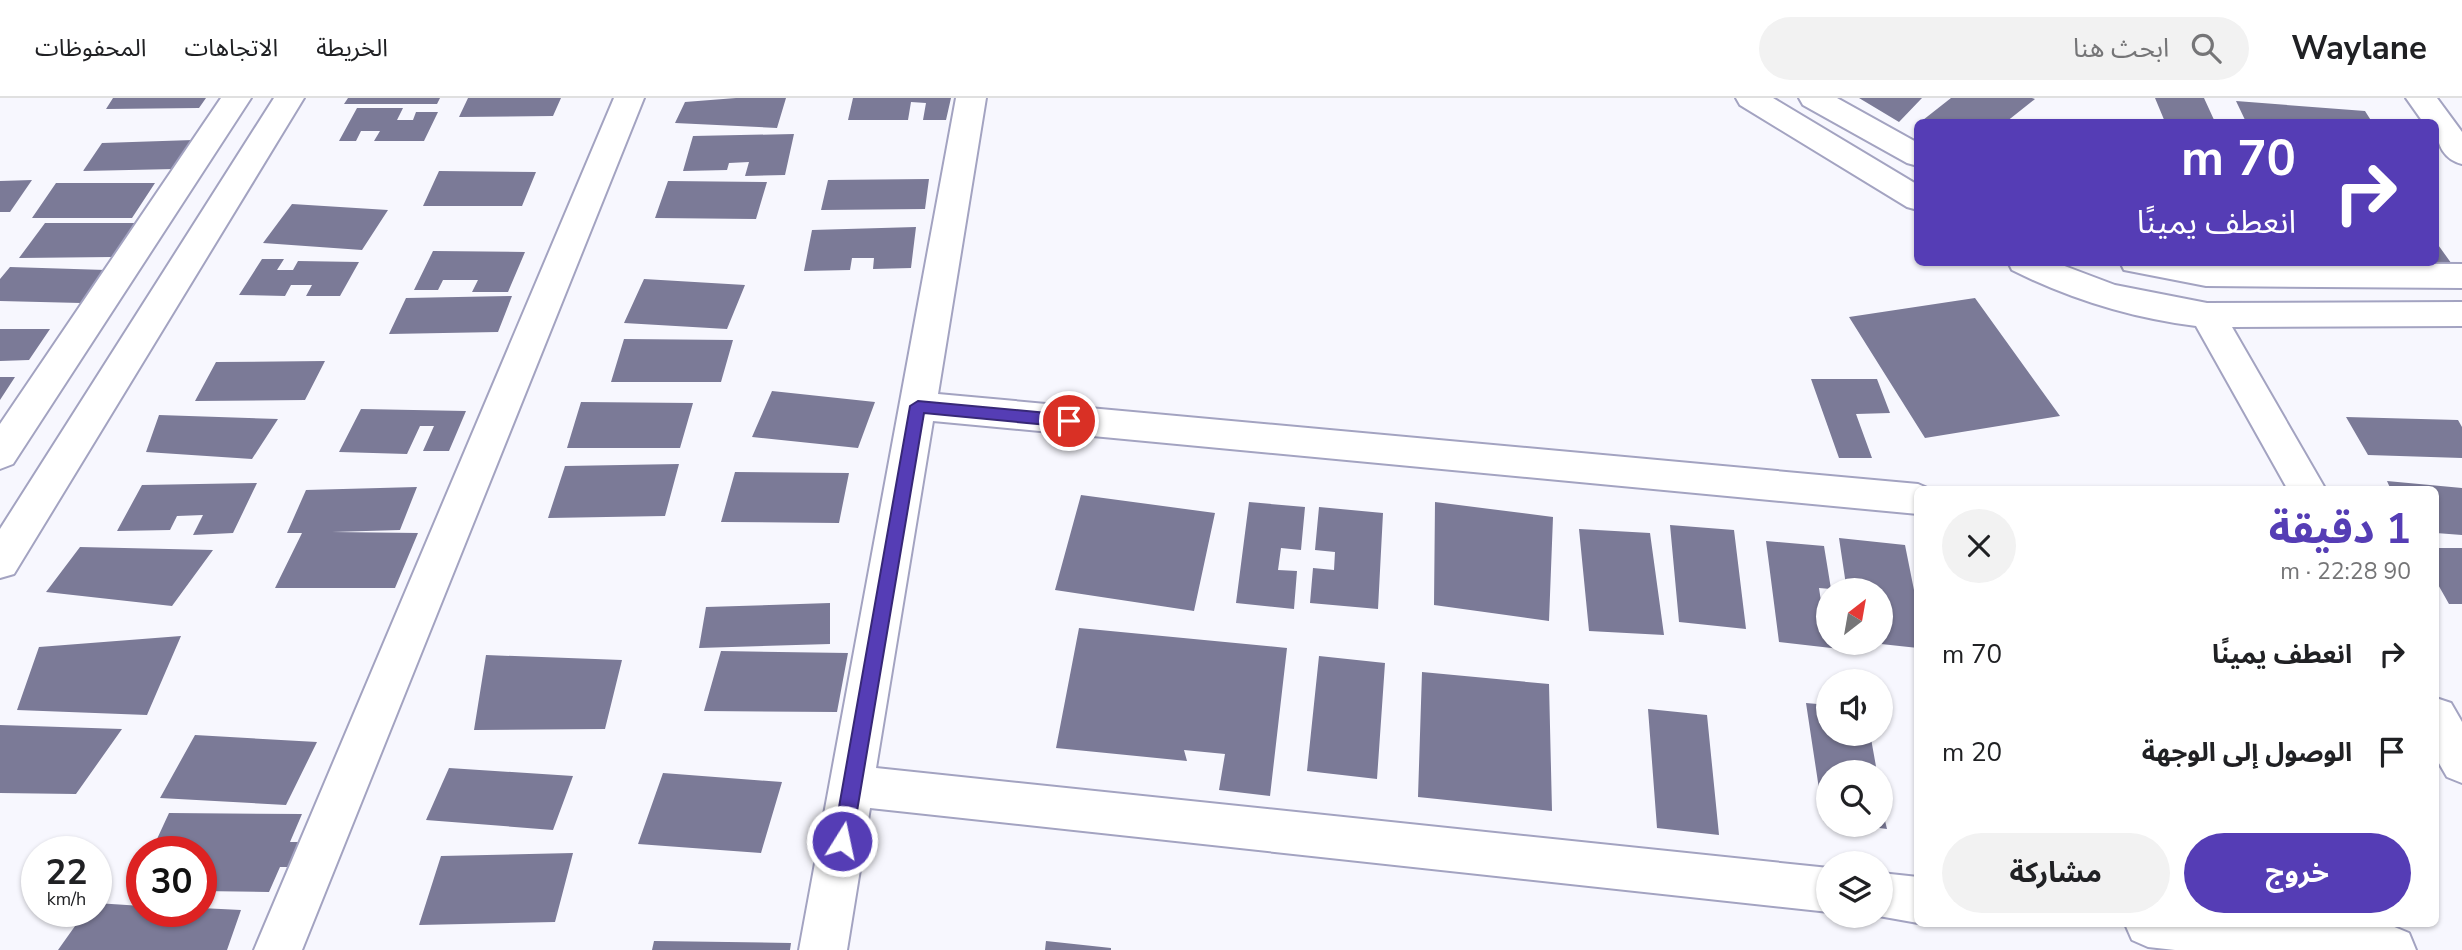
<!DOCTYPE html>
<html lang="ar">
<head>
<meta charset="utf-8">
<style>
	body { margin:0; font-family:"Nunito Sans","Noto Sans Arabic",sans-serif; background:#f2f2f2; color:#202124; direction:rtl; height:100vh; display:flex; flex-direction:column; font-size:26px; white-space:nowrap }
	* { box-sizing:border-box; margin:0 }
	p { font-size:23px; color:#757577 }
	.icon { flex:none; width:38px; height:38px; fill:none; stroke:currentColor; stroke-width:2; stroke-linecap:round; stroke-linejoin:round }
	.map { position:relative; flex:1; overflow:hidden; direction:ltr }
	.details { position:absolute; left:1914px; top:388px; width:525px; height:441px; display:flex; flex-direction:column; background:#fff; border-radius:10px; box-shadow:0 2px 5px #0004; direction:rtl }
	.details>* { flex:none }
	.top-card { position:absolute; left:1914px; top:21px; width:525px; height:147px; border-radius:10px; box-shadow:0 2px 5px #0004; direction:rtl; background:#553db5; color:#fff; overflow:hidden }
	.needle { width:46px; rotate:31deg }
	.controls { position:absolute; left:1816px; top:480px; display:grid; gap:14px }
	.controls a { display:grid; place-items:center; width:77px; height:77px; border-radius:50%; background:#fff; box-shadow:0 2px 5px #0004; font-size:35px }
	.speed { position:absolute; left:21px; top:738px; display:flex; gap:14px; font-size:35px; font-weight:700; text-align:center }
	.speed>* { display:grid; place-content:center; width:91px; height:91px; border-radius:50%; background:#fff; box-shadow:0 2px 5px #0004; line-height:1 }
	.speed small { font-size:18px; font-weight:400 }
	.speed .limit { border:10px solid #d22; background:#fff; color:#111 }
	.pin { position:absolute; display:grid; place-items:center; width:60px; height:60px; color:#fff; margin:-30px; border:4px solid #fff; border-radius:50%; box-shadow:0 2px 7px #0007 }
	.me { position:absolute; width:77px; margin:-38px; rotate:10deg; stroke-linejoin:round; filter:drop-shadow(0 0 5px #0008) }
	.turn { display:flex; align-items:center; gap:24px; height:147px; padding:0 28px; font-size:32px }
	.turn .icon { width:91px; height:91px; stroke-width:2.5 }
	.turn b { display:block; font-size:49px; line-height:60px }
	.round { display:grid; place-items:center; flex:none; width:74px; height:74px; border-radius:37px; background:#f2f2f2 }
	.head { display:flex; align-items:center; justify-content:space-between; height:119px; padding:0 28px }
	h1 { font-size:42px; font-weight:700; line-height:52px; color:#553db5 }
	.cta { display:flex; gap:14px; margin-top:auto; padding:14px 28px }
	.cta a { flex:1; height:80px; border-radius:42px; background:#553db5; color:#fff; font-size:28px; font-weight:700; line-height:80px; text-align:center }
	.cta a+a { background:#f2f2f2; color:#202124 }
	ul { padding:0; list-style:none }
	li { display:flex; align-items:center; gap:21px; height:98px; padding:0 28px }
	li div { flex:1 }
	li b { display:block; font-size:26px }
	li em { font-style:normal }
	header { display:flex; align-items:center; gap:42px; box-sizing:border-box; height:98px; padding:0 35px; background:#fff; border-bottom:2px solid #e0e0e0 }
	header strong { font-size:33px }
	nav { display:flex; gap:38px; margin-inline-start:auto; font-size:24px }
	.search { width:490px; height:63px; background:#f2f2f2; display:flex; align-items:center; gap:18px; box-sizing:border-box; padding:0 24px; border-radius:38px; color:#757577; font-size:26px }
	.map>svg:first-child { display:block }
	.building { fill:#7b7a97 }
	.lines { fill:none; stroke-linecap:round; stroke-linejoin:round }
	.minor-casing { stroke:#a3a3c1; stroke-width:4 }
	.minor { fill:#fff; fill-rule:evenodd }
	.route { fill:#553db5; stroke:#372876; stroke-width:2 }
</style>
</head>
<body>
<header>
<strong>Waylane</strong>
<div class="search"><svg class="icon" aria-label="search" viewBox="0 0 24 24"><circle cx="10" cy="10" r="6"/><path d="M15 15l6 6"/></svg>ابحث هنا</div>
<nav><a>الخريطة</a><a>الاتجاهات</a><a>المحفوظات</a></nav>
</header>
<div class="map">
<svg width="2462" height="852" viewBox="0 0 2462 852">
	<rect width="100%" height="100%" fill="#f7f7fe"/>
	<path class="building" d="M113,0h93l-7,10 -93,1z
		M348,0h92l-3,6h-93z
		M468,0h93l-8,18 -94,1z
		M736,0h50l-9,30 -102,-5 10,-21z
		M853,0h98l-5,22h-23l3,-17 -15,-1 -3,18h-60z
		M1859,0h63l-23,24z
		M1951,0h81l3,1 -29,23h-78l-5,-2z
		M2155,0h49l11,24h-50z
		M2236,3l129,10 7,11h-126z
		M357,10h46l-6,12h16l3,-8h22l-14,29h-50l6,-10h-19l-5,10h-17z
		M794,36l-9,41 -40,1 4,-14 -20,1 -2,7 -44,1 10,-35z
		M193,42l-18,29 -92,2 19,-28z
		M439,73l97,1 -14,34h-99z
		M929,81l-4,30 -104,1 7,-30z
		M32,82l-22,32h-10v-31z
		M668,83l99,1 -11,37 -101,-1z
		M56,85h99l-23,35h-100z
		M292,106l96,6 -26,40 -99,-7z
		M45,125h90l-23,34 -93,1z
		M916,129l-5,41 -38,1 1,-11h-22l-2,12 -46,1 8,-41z
		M2436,144l18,25 -55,-1 -2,-4h39z
		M433,153l92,1 -17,40h-36l6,-12h-35l-5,10h-24z
		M262,161h22l-7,11h16l5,-9 61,1 -19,34h-34l6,-11h-21l-6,11 -46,-1z
		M10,169l96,3 -25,33 -81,-2v-22z
		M644,181l101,6 -18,44 -103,-6z
		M512,198l-14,36 -109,2 17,-36z
		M1975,200l85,118 -135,22 -76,-121z
		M0,231h50l-21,31 -29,1z
		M624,241l109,1 -12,42h-110z
		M325,263l-20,39 -110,1 21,-39z
		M0,279h15l-15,23z
		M1811,281h66l13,34 -34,1 16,44h-33z
		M772,293l103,11 -17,46 -106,-11z
		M581,304l112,1 -13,45h-113z
		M361,311l105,2 -17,40h-26l11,-25h-14l-13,28 -68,-2z
		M159,317l119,4 -26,40 -106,-7z
		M2346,319l112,3 4,7v31l-94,-3z
		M679,366l-14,52 -117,2 17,-52z
		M735,374l114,1 -10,50 -118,-1z
		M2387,383l75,7v47l-26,-2v-43h-45z
		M257,385l-24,50 -40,2 10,-20 -26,1 -7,14 -53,1 25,-46z
		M417,389l-17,43 -68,2 86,1 -23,55h-120l27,-55h-15l19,-43z
		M1081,397l134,18 -21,98 -139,-21z
		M1249,404l56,5 -4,43 -20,-2 -3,22 19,1 -3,38 -58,-6z
		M1435,404l118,15 -4,104 -115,-16z
		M1319,409l64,6 -5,96 -68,-6 3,-35 21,2 1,-18 -20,-2z
		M1670,427l64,5 12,99 -67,-7z
		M1579,431l71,4 14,102 -75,-4z
		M1839,440l66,7 13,65v38l-37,-4v-37h3l-3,-17 -35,-5z
		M1766,443l58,5 7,43 -12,-1 3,20 7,1v33h10l1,7 -61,-7z
		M80,449l133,3 -41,56 -126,-14z
		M2436,450h26v56h-13l-13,-23z
		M830,505v41l-131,4 7,-41z
		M1079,530l208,20 -17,148 -51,-6 6,-36 -41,-4 3,11 -131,-13z
		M181,538l-34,79 -130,-5 22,-63z
		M721,553l127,2 -11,59 -133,-1z
		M486,557l136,5 -17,69 -131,1z
		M1319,558l66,7 -8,116 -70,-8z
		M1422,574l127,12 3,127 -134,-14z
		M1806,605l23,2v28h41l7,39h-48v50h-5z
		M1648,611l59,6 12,120 -62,-7z
		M0,627l122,4 -46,65 -76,-1z
		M195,637l122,7 -31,63 -126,-7z
		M449,670l124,8 -20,54 -127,-10z
		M663,675l119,9 -21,71 -123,-9z
		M1881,706l6,25 -23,-3 17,-2z
		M169,715l133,1 -12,28h13l-10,25h-13l-11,25 -68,-1v-39h-50z
		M573,755l-18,69 -136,3 22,-69z
		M96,805l46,3v6h59v-4l40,2 -14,40h-169l27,-38h11z
		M654,843l137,2 -1,7h-138z
		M1046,843l65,7v2h-66z"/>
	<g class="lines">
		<defs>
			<path id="minor" d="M221,0h30l-238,366 -13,5v-45z
				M274,0h30l-290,476 -14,4v-49z
				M614,0h30l-342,852h-48z
				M956,0h30l-48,296 980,90 14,6h-14v24l-985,-93 -57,347 953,100v44l-959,-104 -23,142h-48z
				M1736,0h37l145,87v25l-11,-3 -167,-102z
				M1799,0h38l81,45v23l-11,-3 -104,-58z
				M2406,0h31l25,34v32c-20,-5 -26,-22 -26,-42h-13z
				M2008,164h46l61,23 92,18 255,-1v24l-230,1 94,163h-38l-92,-164c-64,-8 -126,-27 -184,-56z
				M2120,164l342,2v24l-256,-2 -82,-16z
				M2436,600l15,5 11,19v61l-15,-6 -11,-19z
				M1881,775l37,4v46l-45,-8h8z
				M2125,826h244l23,2 17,7 7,17h-241l-27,-3 -16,-7z"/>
		</defs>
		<use href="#minor" class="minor-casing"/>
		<use href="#minor" class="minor"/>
	</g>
	<path class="route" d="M918,303l151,14 8,6 -8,6 -145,-14 -72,428 -3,6 -7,3 -6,-3 -3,-6 77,-435z"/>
</svg>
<div class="controls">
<a><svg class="needle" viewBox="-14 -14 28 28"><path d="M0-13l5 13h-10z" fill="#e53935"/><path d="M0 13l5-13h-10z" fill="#757577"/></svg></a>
<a><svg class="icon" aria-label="sound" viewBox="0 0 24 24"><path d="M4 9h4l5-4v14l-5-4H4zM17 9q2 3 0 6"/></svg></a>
<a><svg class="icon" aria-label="search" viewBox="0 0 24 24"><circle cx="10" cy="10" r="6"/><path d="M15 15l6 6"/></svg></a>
<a><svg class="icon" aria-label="layers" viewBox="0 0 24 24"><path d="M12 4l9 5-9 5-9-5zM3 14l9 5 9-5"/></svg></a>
</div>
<div class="speed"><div>22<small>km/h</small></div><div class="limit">30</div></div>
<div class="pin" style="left:1069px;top:323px;background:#d93025"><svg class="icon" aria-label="arrive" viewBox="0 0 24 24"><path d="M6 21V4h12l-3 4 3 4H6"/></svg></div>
<svg class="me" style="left:842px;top:743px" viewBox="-20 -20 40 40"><circle r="17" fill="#553db5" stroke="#fff" stroke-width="3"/><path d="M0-11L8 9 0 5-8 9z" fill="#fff"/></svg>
<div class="top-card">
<div class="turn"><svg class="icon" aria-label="right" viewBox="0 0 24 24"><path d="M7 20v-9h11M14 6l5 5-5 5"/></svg><div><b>70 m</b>انعطف يمينًا</div></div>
</div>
<section class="details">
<div class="head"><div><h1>1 دقيقة</h1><p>90 m · 22:28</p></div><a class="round"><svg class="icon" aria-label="close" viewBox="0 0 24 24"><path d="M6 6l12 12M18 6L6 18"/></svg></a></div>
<ul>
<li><svg class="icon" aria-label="right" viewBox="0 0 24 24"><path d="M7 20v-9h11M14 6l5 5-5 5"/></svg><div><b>انعطف يمينًا</b></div><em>70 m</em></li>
<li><svg class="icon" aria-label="arrive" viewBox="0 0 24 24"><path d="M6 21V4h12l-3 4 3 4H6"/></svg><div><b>الوصول إلى الوجهة</b></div><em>20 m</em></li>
</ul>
<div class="cta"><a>خروج</a><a>مشاركة</a></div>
</section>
</div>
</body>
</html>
